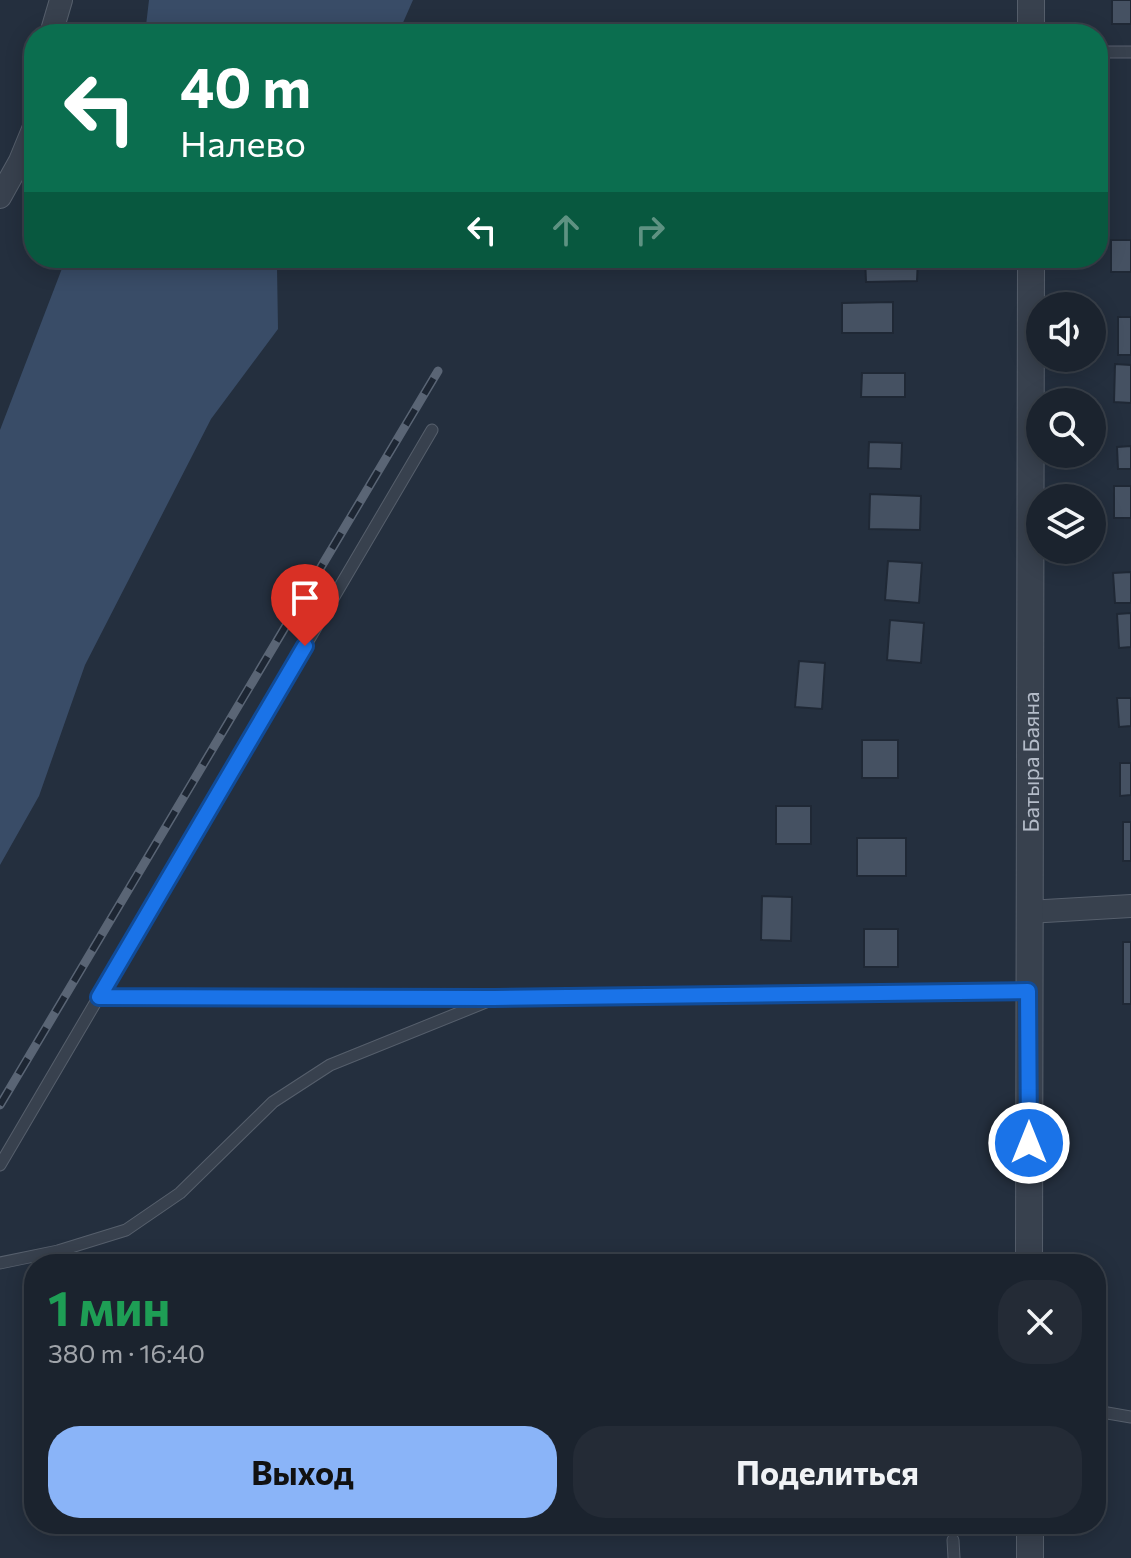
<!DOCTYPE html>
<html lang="ru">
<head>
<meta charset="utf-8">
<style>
	body { margin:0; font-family:Commissioner,sans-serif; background:#242b36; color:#f1f3f6; height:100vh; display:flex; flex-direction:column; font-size:30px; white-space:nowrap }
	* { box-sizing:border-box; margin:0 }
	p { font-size:26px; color:#a0a4aa }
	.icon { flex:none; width:44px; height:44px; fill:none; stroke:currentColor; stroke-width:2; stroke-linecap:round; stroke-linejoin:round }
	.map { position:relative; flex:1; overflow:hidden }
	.details { position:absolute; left:24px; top:1254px; width:1082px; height:280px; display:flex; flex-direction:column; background:#1b232e; border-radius:32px; box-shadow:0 4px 20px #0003,0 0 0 2px #39404a }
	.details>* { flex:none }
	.guide { position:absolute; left:24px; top:24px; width:1084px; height:244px; border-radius:32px; box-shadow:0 4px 20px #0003,0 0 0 2px #39404a; background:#0b6e4f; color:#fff; overflow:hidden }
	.controls { position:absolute; left:1026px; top:292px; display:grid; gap:16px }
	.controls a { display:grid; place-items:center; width:80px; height:80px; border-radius:50%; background:#1b232e; box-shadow:0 4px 20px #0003,0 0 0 2px #39404a; font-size:40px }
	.pin { position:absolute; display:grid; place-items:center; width:68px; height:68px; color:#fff; margin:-82px -34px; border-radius:50% 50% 50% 0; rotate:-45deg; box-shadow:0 0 8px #0007 }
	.pin .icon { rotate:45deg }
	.me { position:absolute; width:88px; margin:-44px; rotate:0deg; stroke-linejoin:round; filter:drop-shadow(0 0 6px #0008) }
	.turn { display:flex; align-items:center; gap:28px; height:168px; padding:0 24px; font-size:36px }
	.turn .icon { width:104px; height:104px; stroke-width:2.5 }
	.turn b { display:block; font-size:56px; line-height:68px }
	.lanes { display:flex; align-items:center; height:76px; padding:0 24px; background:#0003; justify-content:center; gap:40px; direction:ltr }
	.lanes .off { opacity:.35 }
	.round { display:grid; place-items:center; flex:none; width:84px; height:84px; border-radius:32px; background:#242b36 }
	.head { display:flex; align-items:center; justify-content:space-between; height:136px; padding:0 24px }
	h1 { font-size:48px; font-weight:700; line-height:60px; color:#1e9e55 }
	.primary-button { display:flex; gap:16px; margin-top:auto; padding:16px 24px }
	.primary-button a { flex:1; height:92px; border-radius:32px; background:#8ab4f8; color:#111; font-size:32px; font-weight:700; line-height:92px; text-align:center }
	.primary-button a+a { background:#242b36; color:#f1f3f6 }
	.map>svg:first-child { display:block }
	.water { fill:#394c67 }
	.building { fill:#455162; stroke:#1f2835; stroke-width:2 }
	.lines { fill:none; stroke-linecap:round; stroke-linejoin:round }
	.service-casing { stroke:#565f6c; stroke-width:13 }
	.minor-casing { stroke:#565f6c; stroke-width:24 }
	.tertiary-casing { stroke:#565f6c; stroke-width:28 }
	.service { stroke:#38414e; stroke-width:11 }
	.minor { stroke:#38414e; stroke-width:22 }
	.tertiary { stroke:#38414e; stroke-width:26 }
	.rail-casing { stroke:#5a6575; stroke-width:9 }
	.rail { stroke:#1d2633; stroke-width:6; stroke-dasharray:18; stroke-linecap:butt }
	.route-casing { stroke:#114b97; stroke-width:20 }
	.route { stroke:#1a73e8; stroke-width:14 }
	.labels { text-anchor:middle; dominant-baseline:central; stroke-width:8; stroke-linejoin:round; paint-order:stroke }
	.street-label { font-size:22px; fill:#b4bcc9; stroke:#1d2633 }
</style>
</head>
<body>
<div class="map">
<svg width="1131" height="1558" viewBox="0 0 1131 1558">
	<rect width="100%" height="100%" fill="#242f3e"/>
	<path class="water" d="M149,0h264l-15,34h-253z
		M66,258h217l-6,9 1,62 -67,90 -126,246 -46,131 -39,69v-435z"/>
	<path class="building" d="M1112,0h19v24h-19z
		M1111,240h20v32h-20z
		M865,258h53l-1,23 -51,1z
		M893,302v31h-51v-30z
		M1118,317h13v38h-13z
		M1115,364l16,1v38l-17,-1z
		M862,373h43v24h-44z
		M869,442l33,1 -1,26 -33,-1z
		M1131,446v23h-13l-1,-22z
		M1114,486h17v32h-17z
		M870,494l51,2 -1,34 -51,-1z
		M888,561l34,2 -3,40 -34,-3z
		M1131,572v31h-16l-2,-30z
		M1131,613v34l-12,1 -2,-34z
		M890,620l34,3 -3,40 -34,-3z
		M799,661l26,2 -3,46 -27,-2z
		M1117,698h14v28l-12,1z
		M862,740h36v38h-36z
		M1120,763h11v32l-11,1z
		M776,806h35v38h-35z
		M1123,822h8v39h-8z
		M857,838h49v38h-49z
		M762,896l30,1 -1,44 -30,-1z
		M864,929h34v38h-34z
		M1123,942h8v62h-8z"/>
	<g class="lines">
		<defs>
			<path id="service" d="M1098,52h33
				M99,997l395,1 534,-7
				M0,1165l432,-735
				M0,1263l58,-12 68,-21 54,-37 93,-91 57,-37 156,-63
				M1096,1411l35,6
				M953,1540l1,18"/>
			<path id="minor" d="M51,34l10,-34
				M0,197l20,-36 14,-34
				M1028,912l103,-6"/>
			<g id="tertiary">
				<path d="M1031,0v34"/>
				<path id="s1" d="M1029,1264l2,-1006"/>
				<path d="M1030,1524v34"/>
			</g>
		</defs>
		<use href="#service" class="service-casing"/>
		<use href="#minor" class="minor-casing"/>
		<use href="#tertiary" class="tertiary-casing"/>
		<use href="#service" class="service"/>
		<use href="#minor" class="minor"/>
		<use href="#tertiary" class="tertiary"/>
		<defs>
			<path id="rail" d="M0,1105l438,-734"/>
		</defs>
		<use href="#rail" class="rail-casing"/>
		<use href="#rail" class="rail"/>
	</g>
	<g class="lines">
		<defs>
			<path id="route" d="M305,646l-206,351 395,1 534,-7 1,152"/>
		</defs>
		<use href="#route" class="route-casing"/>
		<use href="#route" class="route"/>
	</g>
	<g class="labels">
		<g class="street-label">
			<text stroke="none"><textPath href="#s1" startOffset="502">Батыра Баяна</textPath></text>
		</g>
	</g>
</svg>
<div class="controls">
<a><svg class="icon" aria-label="sound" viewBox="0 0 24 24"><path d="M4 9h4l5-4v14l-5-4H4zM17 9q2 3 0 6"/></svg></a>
<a><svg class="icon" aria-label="search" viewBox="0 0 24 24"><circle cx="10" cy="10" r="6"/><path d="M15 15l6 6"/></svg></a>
<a><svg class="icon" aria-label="layers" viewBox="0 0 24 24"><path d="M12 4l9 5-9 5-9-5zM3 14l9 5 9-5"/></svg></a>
</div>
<div class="pin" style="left:305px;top:646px;background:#d93025"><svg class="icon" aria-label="arrive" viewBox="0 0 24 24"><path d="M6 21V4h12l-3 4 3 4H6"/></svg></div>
<svg class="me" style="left:1029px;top:1143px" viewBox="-20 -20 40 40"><circle r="17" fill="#1a73e8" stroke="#fff" stroke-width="3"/><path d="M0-11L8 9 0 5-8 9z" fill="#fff"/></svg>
<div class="guide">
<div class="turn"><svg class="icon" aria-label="left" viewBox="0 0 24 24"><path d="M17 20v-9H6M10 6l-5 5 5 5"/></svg><div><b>40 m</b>Налево</div></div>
<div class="lanes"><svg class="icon" aria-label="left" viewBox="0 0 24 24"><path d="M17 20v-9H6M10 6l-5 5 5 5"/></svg><svg class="icon off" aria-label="ahead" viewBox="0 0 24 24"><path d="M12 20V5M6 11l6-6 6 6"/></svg><svg class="icon off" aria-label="right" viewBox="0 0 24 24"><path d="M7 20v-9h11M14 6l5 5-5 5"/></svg></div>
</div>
<section class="details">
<div class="head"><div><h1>1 мин</h1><p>380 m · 16:40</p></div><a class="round"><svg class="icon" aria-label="close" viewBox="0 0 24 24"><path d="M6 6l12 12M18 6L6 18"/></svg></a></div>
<div class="primary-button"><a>Выход</a><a>Поделиться</a></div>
</section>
</div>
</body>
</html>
